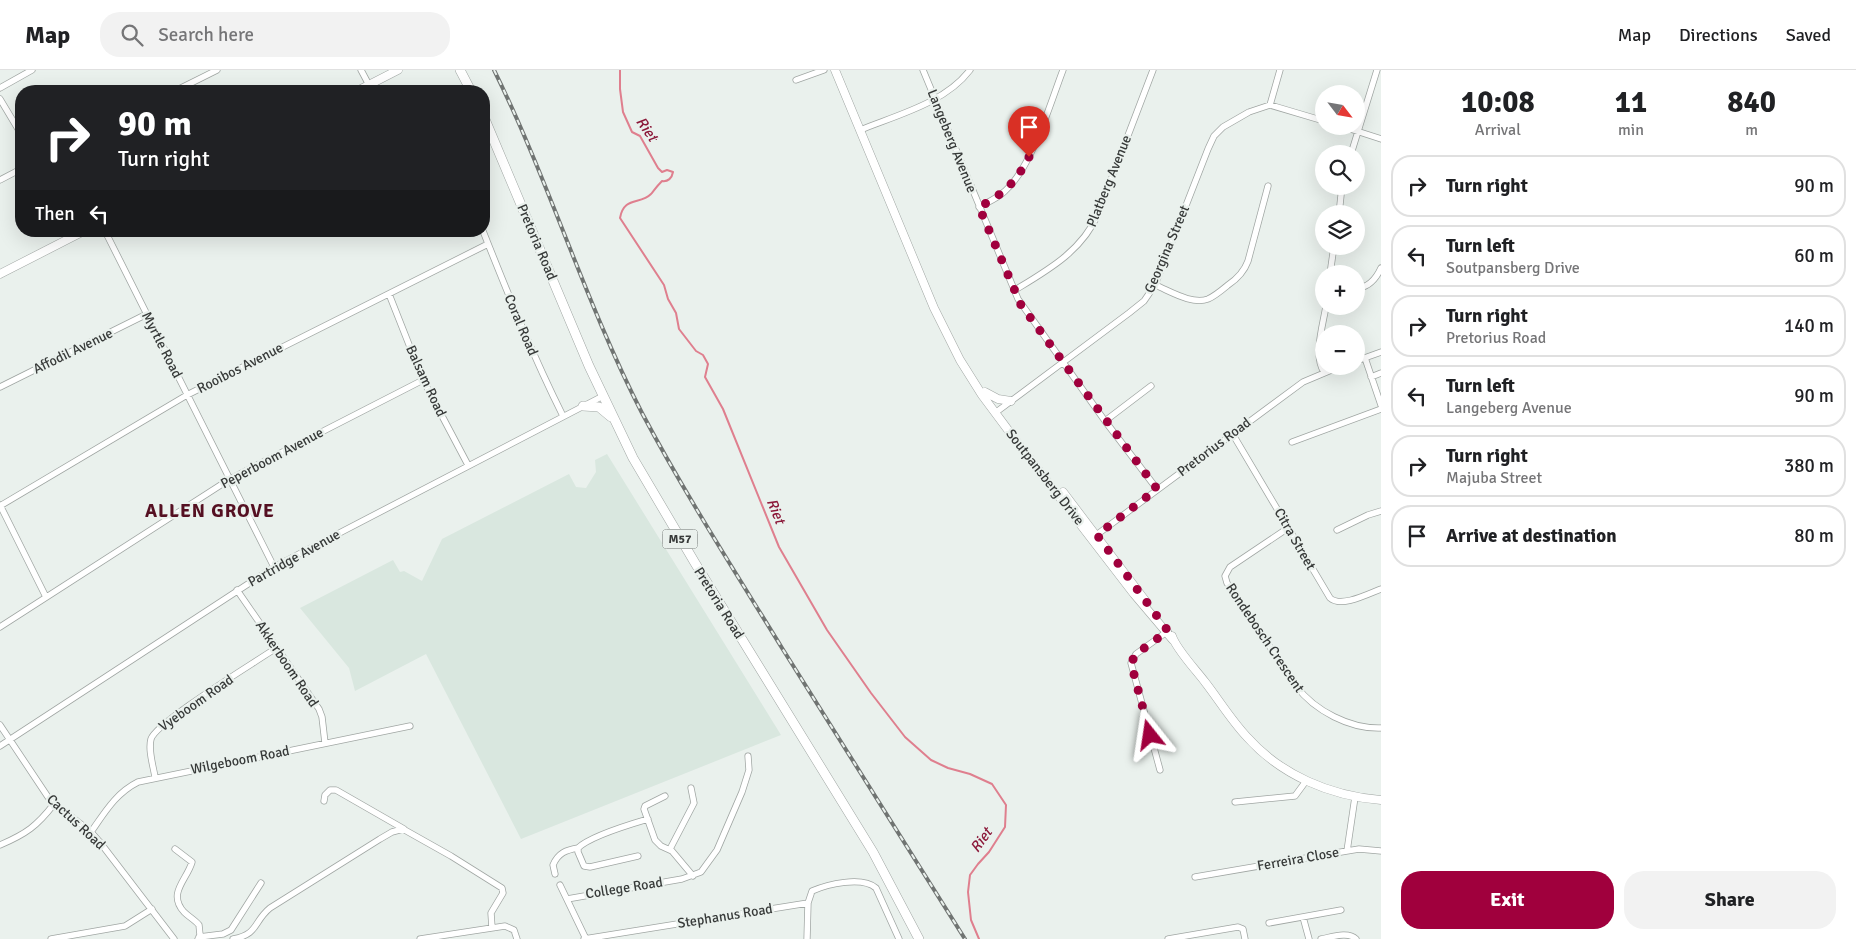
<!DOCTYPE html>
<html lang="en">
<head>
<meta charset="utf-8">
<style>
	body { margin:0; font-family:Signika,sans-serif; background:#f2f2f2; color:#202124; height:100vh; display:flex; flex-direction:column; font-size:19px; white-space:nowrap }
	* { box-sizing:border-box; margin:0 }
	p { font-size:16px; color:#757577 }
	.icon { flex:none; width:28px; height:28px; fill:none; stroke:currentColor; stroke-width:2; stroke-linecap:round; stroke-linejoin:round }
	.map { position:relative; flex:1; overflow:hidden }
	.panel { display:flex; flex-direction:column; background:#fff; width:475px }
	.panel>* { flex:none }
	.top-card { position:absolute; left:15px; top:15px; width:475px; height:152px; border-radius:20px; box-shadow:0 5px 20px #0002; background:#202124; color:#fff; overflow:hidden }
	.needle { width:32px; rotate:121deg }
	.controls { position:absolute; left:1315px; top:15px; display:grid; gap:10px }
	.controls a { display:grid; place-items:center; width:50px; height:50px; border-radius:50%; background:#fff; box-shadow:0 5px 20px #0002; font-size:25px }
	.pin { position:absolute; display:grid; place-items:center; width:42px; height:42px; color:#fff; margin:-51px -21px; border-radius:50% 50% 50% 0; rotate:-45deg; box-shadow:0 0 5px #0007 }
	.pin .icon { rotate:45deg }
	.me { position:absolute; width:55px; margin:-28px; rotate:345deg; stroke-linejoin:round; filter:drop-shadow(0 0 4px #0008) }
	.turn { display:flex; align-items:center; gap:18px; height:105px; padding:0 20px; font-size:22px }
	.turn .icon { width:65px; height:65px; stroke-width:2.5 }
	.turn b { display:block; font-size:35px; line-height:42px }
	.then { display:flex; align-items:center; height:48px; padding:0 20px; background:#0003; gap:10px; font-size:19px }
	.eta { display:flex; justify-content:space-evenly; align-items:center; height:85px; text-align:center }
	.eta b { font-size:30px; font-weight:700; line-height:35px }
	.primary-button { display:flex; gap:10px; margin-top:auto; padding:10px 20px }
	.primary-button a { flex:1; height:58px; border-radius:20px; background:#a0003d; color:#fff; font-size:20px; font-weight:700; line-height:58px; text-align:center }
	.primary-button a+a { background:#f2f2f2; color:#202124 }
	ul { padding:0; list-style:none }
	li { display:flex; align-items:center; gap:15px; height:62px; margin:0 10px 8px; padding:0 10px; border:2px solid #e0e0e0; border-radius:20px }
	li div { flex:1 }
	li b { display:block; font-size:19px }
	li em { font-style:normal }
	header { display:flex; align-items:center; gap:30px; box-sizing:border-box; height:70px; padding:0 25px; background:#fff; border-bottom:1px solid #e0e0e0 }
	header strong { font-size:24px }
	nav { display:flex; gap:28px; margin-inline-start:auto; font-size:18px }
	.search { width:350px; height:45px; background:#f2f2f2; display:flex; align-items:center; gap:12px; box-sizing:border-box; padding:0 18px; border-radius:20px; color:#757577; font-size:19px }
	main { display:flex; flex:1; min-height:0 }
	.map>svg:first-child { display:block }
	.built { fill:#d9e7df }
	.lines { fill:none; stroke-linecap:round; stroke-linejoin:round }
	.stream { stroke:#df7f8e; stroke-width:2 }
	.street-casing { stroke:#a0a6a3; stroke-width:7 }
	.secondary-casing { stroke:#a0a6a3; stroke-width:9 }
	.primary-casing { stroke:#a0a6a3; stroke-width:10 }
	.street { stroke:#fff; stroke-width:5.5 }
	.secondary { stroke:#fff; stroke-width:8 }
	.primary { stroke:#fff; stroke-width:9 }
	.rail-casing { stroke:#707472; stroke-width:4 }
	.rail { stroke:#eaf1ed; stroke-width:2; stroke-dasharray:5.5; stroke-linecap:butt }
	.route { stroke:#a0003d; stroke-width:9; stroke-dasharray:0 16.2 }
	.labels { text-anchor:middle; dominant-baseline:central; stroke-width:4.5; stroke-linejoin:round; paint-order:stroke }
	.shield { fill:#eaf1ed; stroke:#6d716f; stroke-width:1 }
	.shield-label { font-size:12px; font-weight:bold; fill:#373a39 }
	.street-label { font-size:14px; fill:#373a39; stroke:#eaf1ed }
	.water-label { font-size:15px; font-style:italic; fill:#8b1839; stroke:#eaf1ed }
	.district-label { font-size:19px; font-weight:bold; letter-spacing:1px; fill:#551022; stroke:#eaf1ed }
</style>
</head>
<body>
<header>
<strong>Map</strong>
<div class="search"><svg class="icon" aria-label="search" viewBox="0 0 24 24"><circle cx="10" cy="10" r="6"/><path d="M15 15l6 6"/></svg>Search here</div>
<nav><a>Map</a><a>Directions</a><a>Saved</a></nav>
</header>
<main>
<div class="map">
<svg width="1381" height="869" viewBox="0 0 1381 869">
	<rect width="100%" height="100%" fill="#eaf1ed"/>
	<path class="built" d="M607,384l174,281 -260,104 -95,-185 -71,37 -6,-23 -49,-60 93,-48 7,12 4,-1 18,10 20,-42 127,-65 7,13 10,1 10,-16 -1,-12z"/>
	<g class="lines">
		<path class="stream" d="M620,0v19l3,23 9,20 8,4 18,32 4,4 5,-2 6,2c-1,6 -5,10 -11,9 -4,4 -7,8 -11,13 -11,11 -27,2 -31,24l44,67 4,14 8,14 3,16 17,22 7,4 5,9 -3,13 18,32 56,138 48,83 44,63 34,44 26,23 17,8 22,6 22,10 14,21 -1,22 -16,25 -11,12 -8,11 -2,17 3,28 8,19"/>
		<defs>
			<path id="street" d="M361,0l8,15
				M923,0l95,229 87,122 52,68
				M796,10l28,-10
				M0,18l32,-18
				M175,21l42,-21
				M0,29l21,35
				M1270,35l10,-35
				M1341,56l40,13
				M860,60c37,-15 85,-27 110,-60
				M1351,84l26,-84
				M0,110l21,-11
				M979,137c9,-5 19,-9 26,-16 27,-24 45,-87 58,-121
				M1339,144l3,-28
				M105,161l169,336
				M483,161c25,63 50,125 80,185
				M1330,204l4,-28
				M1155,215c15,6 37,20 53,14 7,-3 14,-9 20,-14 9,-6 16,-13 20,-24l20,-75
				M1356,218c13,0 20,-9 25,-20
				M1015,220c33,-20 67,-39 83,-76l55,-144
				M389,224l34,86 45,85
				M1365,288l16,47
				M1356,291l25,-9
				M1324,302c-11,-16 -1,-47 2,-66
				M1371,307l10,-4
				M0,317l147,-73
				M995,343l134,-100 15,-12 11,-16 53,-136 6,-13 9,-9 26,-15 21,-7 54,16
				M1105,351l46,-35
				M1232,363l98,165c11,10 38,-4 51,-9
				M1292,372l89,-33
				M0,435l46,92
				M0,436l187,-111 301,-151
				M1288,458l-58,39 -5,9 2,7 69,103c19,25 54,43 85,42
				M1337,460l31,-15 13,-4
				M1095,466l208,-154 38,-16
				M237,520l82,119 3,8 3,26
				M0,557l230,-148 193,-99
				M0,655l50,75 41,32 8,9 75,98
				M0,676l274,-179 329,-171
				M1160,700l-29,-107 5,-9 32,-23
				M155,707c-2,-12 -7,-27 -4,-38 5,-17 105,-77 125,-91
				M665,726l-20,10 -1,3 11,31 6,6 11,5 21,25
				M324,731l1,-6 5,-5h6l68,39
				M1235,732l60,-6 11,-15
				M91,762c14,-20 25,-39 47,-50l272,-56
				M0,775c26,-11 37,-19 54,-41
				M175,779l17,13c-5,18 -25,31 -8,50 5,5 11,8 15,13l1,10 -2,4
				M670,779l24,-46 -3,-15
				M1347,781l12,-2 22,2
				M638,786l-48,11 -6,-1 -6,-14v-4c12,-12 53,-24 70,-29
				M555,804l-2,-9c5,-12 13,-15 25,-17
				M1195,807l152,-26 8,-54
				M560,815l26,54
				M567,829l115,-20 19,-7 16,-22 25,-58 7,-22 -1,-14
				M1303,847l6,22
				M1269,853l72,-13
				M199,867l24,-3 8,-4 30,-47
				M51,869l74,-13 27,-17
				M233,869c26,-5 20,-17 37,-31l110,-69 12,-7 11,-3 48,27 51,32 1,5 -12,20 1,15
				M420,869l85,-13 9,4 3,9
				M584,869l224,-36
				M807,869l1,-36 4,-12c16,-7 50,-15 64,-3l23,51
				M1168,869l70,-12 5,2 2,10
				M1321,869c11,-2 27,-8 35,0"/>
			<path id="secondary" d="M835,0l99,238 26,52 22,35 35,47 117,152 39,46
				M357,21l41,-21
				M0,204l84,-43
				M985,322l13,7 13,2
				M1063,422l84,111
				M1172,566c4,13 24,34 33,46 14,18 26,38 42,55 34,38 83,59 134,63"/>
			<path id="primary" d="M460,0l11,21
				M484,47l105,249 44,92 62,105 178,289 46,87
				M583,336l16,1 12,10"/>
		</defs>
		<use href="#street" class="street-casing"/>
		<use href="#secondary" class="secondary-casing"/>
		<use href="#primary" class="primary-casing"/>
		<use href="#street" class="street"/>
		<use href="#secondary" class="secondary"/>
		<use href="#primary" class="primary"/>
		<defs>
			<path id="rail" d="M494,0c55,111 91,232 148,343 43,81 92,157 140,235 61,97 122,194 183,291"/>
		</defs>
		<use href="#rail" class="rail-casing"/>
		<use href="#rail" class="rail"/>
	</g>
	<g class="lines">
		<path class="route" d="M1029,87c-13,25 -25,37 -50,50l42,98 136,184 -60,46 71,96 -32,23 -5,9 19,72"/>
	</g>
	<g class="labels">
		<rect class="shield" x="662.5" y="459.5" width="35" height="19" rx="4"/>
		<g class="shield-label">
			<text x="680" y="469">M57</text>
		</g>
		<g class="street-label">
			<text transform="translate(952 71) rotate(68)">Langeberg Avenue</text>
			<text transform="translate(1109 111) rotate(-68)">Platberg Avenue</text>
			<text transform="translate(537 172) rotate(67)">Pretoria Road</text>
			<text transform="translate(1167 179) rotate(-67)">Georgina Street</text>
			<text transform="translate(521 255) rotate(67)">Coral Road</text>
			<text transform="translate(162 275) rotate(63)">Myrtle Road</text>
			<text transform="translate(73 281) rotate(-26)">Affodil Avenue</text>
			<text transform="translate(240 298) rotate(-27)">Rooibos Avenue</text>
			<text transform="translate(426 311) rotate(65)">Balsam Road</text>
			<text transform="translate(1214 377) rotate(-37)">Pretorius Road</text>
			<text transform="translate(272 388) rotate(-28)">Peperboom Avenue</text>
			<text transform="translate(1045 407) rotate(52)">Soutpansberg Drive</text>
			<text transform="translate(1295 469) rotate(60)">Citra Street</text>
			<text transform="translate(294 488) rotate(-29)">Partridge Avenue</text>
			<text transform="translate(719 533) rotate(58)">Pretoria Road</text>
			<text transform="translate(1265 568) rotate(56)">Rondebosch Crescent</text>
			<text transform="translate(287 594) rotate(56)">Akkerboom Road</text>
			<text transform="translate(196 633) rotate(-35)">Vyeboom Road</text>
			<text transform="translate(240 690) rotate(-11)">Wilgeboom Road</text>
			<text transform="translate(76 752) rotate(43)">Cactus Road</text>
			<text transform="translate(1298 789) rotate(-10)">Ferreira Close</text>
			<text transform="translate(624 818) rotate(-9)">College Road</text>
			<text transform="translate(725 846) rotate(-9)">Stephanus Road</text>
		</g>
		<g class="water-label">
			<text transform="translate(647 59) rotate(55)">Riet</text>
			<text transform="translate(776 441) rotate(68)">Riet</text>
			<text transform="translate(981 770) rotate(-54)">Riet</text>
		</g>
		<g class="district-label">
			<text x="210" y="441">ALLEN GROVE</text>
		</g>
	</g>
</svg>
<div class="controls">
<a><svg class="needle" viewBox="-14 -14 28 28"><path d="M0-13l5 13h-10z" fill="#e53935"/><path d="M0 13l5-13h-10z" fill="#757577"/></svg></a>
<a><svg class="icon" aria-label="search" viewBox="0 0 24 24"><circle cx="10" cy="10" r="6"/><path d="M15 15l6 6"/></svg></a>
<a><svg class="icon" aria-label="layers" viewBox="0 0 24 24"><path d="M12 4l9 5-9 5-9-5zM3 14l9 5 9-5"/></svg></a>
<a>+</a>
<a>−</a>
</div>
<div class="pin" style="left:1029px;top:87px;background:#d93025"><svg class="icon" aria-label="arrive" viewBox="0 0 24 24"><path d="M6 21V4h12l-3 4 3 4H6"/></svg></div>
<svg class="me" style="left:1150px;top:665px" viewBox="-20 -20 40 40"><path d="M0-17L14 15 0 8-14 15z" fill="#a0003d" stroke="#fff" stroke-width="4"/></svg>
<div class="top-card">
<div class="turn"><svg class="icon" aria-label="right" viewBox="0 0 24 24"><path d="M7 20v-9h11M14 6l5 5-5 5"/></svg><div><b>90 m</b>Turn right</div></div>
<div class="then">Then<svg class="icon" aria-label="left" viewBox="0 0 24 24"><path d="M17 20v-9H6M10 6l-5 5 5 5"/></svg></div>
</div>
</div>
<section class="panel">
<div class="eta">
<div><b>10:08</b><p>Arrival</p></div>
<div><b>11</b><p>min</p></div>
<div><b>840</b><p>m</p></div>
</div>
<ul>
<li><svg class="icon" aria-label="right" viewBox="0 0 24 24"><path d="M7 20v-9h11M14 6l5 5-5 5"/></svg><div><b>Turn right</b></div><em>90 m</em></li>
<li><svg class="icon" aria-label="left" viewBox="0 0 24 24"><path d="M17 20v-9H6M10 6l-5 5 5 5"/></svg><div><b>Turn left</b><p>Soutpansberg Drive</p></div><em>60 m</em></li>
<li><svg class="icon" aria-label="right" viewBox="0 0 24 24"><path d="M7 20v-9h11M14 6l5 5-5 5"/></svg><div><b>Turn right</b><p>Pretorius Road</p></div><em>140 m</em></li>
<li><svg class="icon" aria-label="left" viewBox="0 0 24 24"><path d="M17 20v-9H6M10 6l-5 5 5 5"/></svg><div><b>Turn left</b><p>Langeberg Avenue</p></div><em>90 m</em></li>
<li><svg class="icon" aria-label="right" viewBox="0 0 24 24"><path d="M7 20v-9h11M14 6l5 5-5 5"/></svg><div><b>Turn right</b><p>Majuba Street</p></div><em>380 m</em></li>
<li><svg class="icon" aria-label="arrive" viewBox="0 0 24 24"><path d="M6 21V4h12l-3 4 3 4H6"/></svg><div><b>Arrive at destination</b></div><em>80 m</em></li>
</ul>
<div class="primary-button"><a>Exit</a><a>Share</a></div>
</section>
</main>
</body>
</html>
